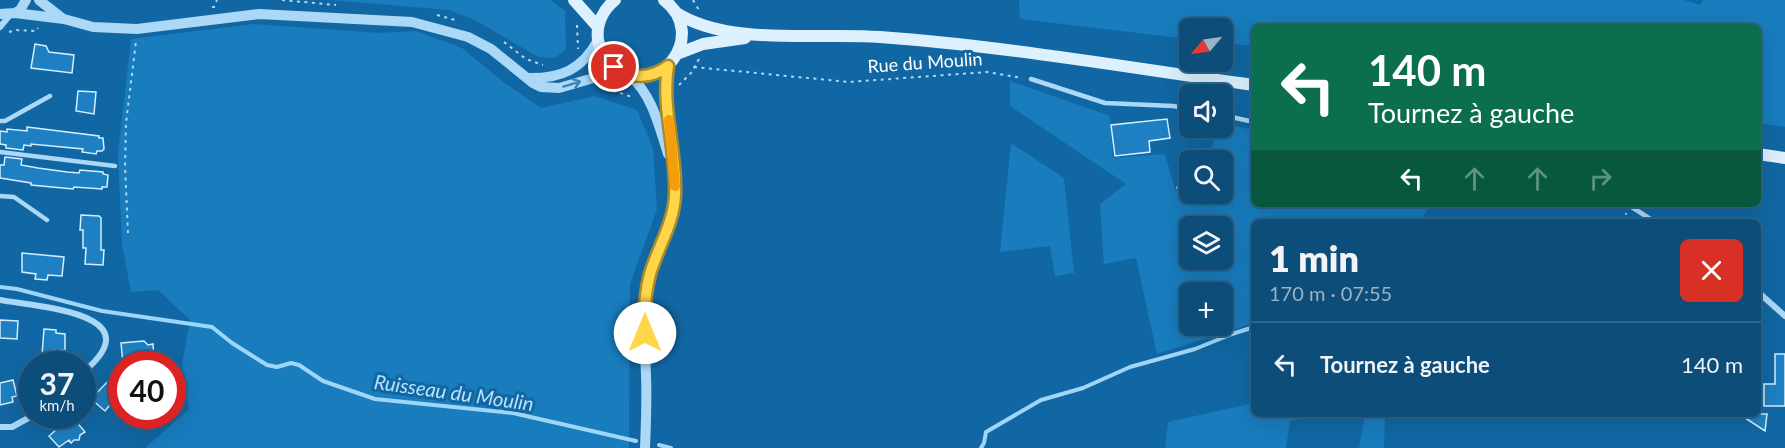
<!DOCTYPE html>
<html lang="fr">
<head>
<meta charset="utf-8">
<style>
	body { margin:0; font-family:Lato,sans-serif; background:#1b5781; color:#f1f3f6; height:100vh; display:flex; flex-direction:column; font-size:22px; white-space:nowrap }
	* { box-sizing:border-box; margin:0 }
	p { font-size:20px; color:#9ab4c7 }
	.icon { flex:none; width:33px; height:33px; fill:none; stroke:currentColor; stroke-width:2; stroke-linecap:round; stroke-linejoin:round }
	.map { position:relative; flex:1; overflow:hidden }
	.drawer { position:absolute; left:1251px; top:219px; width:510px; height:198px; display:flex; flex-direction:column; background:#0d4d7a; border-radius:9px; box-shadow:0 6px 24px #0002,0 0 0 2px #2d648b }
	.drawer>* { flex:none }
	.hud { position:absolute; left:1251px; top:24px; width:510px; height:183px; border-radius:9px; box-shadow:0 6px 24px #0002,0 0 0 2px #2d648b; background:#0b6e4f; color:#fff; overflow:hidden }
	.needle { width:39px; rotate:241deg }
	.fabs { position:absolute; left:1179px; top:18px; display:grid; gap:12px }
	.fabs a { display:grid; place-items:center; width:54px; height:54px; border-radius:9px; background:#0d4d7a; box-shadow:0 6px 24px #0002,0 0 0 2px #2d648b; font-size:30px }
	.speed { position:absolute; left:18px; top:351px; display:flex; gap:12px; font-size:30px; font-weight:700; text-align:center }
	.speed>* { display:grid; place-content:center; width:78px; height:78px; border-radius:50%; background:#0d4d7a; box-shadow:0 6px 24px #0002,0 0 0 2px #2d648b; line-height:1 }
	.speed small { font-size:15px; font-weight:400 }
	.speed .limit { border:9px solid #d22; background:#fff; color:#111 }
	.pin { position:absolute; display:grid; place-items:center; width:51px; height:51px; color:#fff; margin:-26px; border:3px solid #fff; border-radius:50%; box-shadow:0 2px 6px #0007 }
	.me { position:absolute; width:66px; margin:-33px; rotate:0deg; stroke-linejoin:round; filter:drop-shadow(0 0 4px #0008) }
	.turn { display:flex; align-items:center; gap:21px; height:126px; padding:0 18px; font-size:27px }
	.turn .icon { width:78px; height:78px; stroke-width:2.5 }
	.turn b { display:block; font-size:42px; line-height:51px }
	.lanes { display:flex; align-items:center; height:57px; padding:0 18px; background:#0003; justify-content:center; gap:30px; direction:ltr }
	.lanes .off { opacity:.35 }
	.round { display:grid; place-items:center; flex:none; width:63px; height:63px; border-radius:9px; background:#1b5781 }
	.headline { display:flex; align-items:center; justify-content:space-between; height:102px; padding:0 18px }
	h1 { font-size:36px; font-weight:800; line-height:45px }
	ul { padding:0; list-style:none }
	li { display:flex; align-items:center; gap:18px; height:84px; padding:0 18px; border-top:2px solid #2d648b }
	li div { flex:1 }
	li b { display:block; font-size:22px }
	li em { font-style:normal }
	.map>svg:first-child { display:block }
	.green { fill:#187cbd; fill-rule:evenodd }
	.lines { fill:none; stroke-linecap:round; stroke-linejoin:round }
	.stream { stroke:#9dd6f9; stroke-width:4 }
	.building { fill:#1e80c2; stroke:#d4eefe; stroke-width:1.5 }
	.path { stroke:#abd8f6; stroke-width:2; stroke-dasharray:3 4.5; stroke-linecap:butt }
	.service { stroke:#abd8f6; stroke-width:4.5 }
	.minor { stroke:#abd8f6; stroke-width:6 }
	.tertiary { stroke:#abd8f6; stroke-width:10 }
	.secondary { stroke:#dcf0fe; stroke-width:12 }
	.oneway { stroke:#3883b8 }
	.route-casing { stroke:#a68a30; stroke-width:15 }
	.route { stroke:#ffd54a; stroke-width:10 }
	.slow { stroke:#f59e0b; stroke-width:10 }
	.labels { text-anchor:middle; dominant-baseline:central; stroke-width:6; stroke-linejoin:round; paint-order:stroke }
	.street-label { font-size:18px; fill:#fff; stroke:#1167a3 }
	.water-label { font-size:20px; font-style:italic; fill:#b8e1fc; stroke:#1167a3 }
</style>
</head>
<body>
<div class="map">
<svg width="1785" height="448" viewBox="0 0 1785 448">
	<rect width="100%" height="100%" fill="#1167a3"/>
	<path class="green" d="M328,0h222l15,11 1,38 -11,9 -17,-1 -61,-36 -28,-11z
		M1019,0h665l16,5 3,-5h82v127l-27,-4v-96h-504v19l-31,-3 -1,-15h-32l-1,11 -169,-20z
		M253,24l126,9 37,-2 46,17 44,36 35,24 53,-12 43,14 16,38 4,61 -27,75 -1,164h-484l44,-39 -7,-45 8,-44 -32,-30 -27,2 -9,-48 -4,-91 13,-114z
		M1010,81l100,35 3,42 52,-4 10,35 22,8 1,-3h24v-34h-14l10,-32h4l1,-4 31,6v74h177l-11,18h-166v101l-97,31 -21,-96 -32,6 -4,-60 26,-20 -116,-78zM1190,226h32v34h-32zM1190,292h32v34h-32z
		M1011,143l53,35 10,95 -19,3 -5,-30 -50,6z
		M1254,403v11h69l-33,7 -4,27h-121l3,-26z
		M1365,414h20l-1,34h-25z"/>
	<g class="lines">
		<path class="stream" d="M0,287l17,2 85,22 110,16 20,16 35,22 10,2 14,-4 8,2 24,16 52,18 138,14 123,28
			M659,445l12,3
			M981,448l3,-5 2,-11 55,-32 42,-12 47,-21 65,-18 37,-15 22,-7"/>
	</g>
	<path class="building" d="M35,44l11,2 3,6 25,3 -2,18 -41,-5z
		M78,91l18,1 -2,22 -18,-3z
		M1167,119l3,19 -21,3 1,11 -35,4 -4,-31z
		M27,127l72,9v2h4l1,11 -2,2h-5l-1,3 -14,-2 1,-3 -52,-5v2l-7,-1 -1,5 -17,-2v-3l-6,-1v-13l7,1v-3l20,2z
		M1187,156h3v36l-13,-4z
		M5,157l17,2 -1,6 17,3 29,4 12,1 1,-3 23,2v2l5,1 -1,12h-5v2l-28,-2 -1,2 -42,-4v-2l-31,-5v-13h4z
		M81,215l18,1 2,2v32h3l-1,15 -18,-1 1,-16h-3v-18h-3z
		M22,253l42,4 -2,19 -14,-1 -1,5 -12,-1 1,-5 -14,-2z
		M0,320l18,1 -1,18 -17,-1z
		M44,329l12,1v3l9,1v16h-12v5h-11z
		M144,341l4,4 5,-1 1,16 -31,4 -2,-21z
		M1775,354h10v52h-21v-22h11z
		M110,379l11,12 -16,20 -14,-12z
		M13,380l4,16 -5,1 1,5 -13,3v-22z
		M1739,414h28l-2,17z
		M64,419l11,1 10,12 -5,3 -1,5h-5l-3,3 -2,-3 -10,7 -10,-11 15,-13z"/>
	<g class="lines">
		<path class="path" d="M282,0l54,5
			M693,0l6,10
			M212,7h2l3,-7
			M437,15l18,5
			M577,25l1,24
			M9,32l7,-2 20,1 2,-3
			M504,42l22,17 17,6
			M694,67l155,15 138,-10 35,6
			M679,85l12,-12 8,-14
			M606,88l26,9
			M1625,222l1,-9
			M128,233l-3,-67 1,-43 10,-82"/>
		<path class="service" d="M1031,79l74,24 68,3 17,3
			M1222,115l32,7
			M0,121h5l45,-25
			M0,152l115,14
			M0,196l14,1 33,23
			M1627,204l28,18"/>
		<path class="minor" d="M0,27l10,-12
			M1758,292l27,24
			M0,300c39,7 156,13 82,73
			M0,427h12l20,-11"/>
		<path class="tertiary" d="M39,0l23,18
			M15,13l5,-3 6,-10
			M0,14l15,-1 49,6 29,8 44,2 122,-15 153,8 56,15 23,12 42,34 8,4 18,1 59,-17
			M629,75c23,19 30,51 39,79
			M527,78c33,1 55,-8 71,-38
			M645,448c1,-24 2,-49 1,-73 -1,-28 -4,-58 1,-86 6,-32 25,-59 28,-92 5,-44 -15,-87 -7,-131"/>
		<path class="secondary" d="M574,0l24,27
			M615,0c-12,10 -19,24 -17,40 2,11 8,21 16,28 44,34 96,-33 50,-68
			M675,12c53,35 143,20 205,25 125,9 250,31 374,48
			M677,54l26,-10 42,-6
			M1758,154l27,4"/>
	</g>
	<defs><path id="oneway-shaft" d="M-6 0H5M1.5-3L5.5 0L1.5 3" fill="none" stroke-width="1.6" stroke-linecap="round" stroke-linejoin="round" transform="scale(1.5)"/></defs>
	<use class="oneway" href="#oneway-shaft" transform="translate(572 84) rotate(-17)"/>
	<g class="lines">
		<defs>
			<path id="route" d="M614,67c18,12 37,12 54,-1 -7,42 9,85 7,129 -1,28 -17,52 -25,79 -5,19 -6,39 -5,59"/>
		</defs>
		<use href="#route" class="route-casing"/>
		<use href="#route" class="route"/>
		<path class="slow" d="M669,120l6,66"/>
	</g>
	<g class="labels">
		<g class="street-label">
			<text transform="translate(925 62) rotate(-4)">Rue du Moulin</text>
		</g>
		<g class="water-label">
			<text transform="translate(454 392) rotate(8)">Ruisseau du Moulin</text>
		</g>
	</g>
</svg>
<div class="fabs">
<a><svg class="needle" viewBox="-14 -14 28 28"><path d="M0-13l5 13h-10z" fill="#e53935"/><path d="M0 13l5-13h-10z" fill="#9ab4c7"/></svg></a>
<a><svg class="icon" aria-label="sound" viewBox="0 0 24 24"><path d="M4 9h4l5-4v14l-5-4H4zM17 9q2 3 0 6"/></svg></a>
<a><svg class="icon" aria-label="search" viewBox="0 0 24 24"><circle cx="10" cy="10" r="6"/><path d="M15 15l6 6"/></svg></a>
<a><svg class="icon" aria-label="layers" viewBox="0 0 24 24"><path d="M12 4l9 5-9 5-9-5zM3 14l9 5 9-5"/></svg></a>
<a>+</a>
</div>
<div class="speed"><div>37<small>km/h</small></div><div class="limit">40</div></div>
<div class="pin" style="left:614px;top:67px;background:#d93025"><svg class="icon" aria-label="arrive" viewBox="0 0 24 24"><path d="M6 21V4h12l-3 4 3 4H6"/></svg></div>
<svg class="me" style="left:645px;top:333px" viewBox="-20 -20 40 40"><circle r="19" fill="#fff"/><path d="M0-13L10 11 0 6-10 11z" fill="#ffd54a"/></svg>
<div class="hud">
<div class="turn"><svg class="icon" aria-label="left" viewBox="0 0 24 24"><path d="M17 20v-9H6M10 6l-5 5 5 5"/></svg><div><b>140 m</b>Tournez à gauche</div></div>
<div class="lanes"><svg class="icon" aria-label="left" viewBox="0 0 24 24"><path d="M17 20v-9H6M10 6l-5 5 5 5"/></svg><svg class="icon off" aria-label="ahead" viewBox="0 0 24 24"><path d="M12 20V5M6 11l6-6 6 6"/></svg><svg class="icon off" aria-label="ahead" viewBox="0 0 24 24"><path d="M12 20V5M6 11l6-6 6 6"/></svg><svg class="icon off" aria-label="right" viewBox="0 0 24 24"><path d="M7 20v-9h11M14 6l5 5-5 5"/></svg></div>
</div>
<section class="drawer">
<div class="headline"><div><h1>1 min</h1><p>170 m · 07:55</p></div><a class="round" style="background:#d93025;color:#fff"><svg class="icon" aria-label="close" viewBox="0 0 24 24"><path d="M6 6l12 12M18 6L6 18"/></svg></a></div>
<ul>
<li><svg class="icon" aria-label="left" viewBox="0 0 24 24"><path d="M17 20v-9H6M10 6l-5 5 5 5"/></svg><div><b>Tournez à gauche</b></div><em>140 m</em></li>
</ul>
</section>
</div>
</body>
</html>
